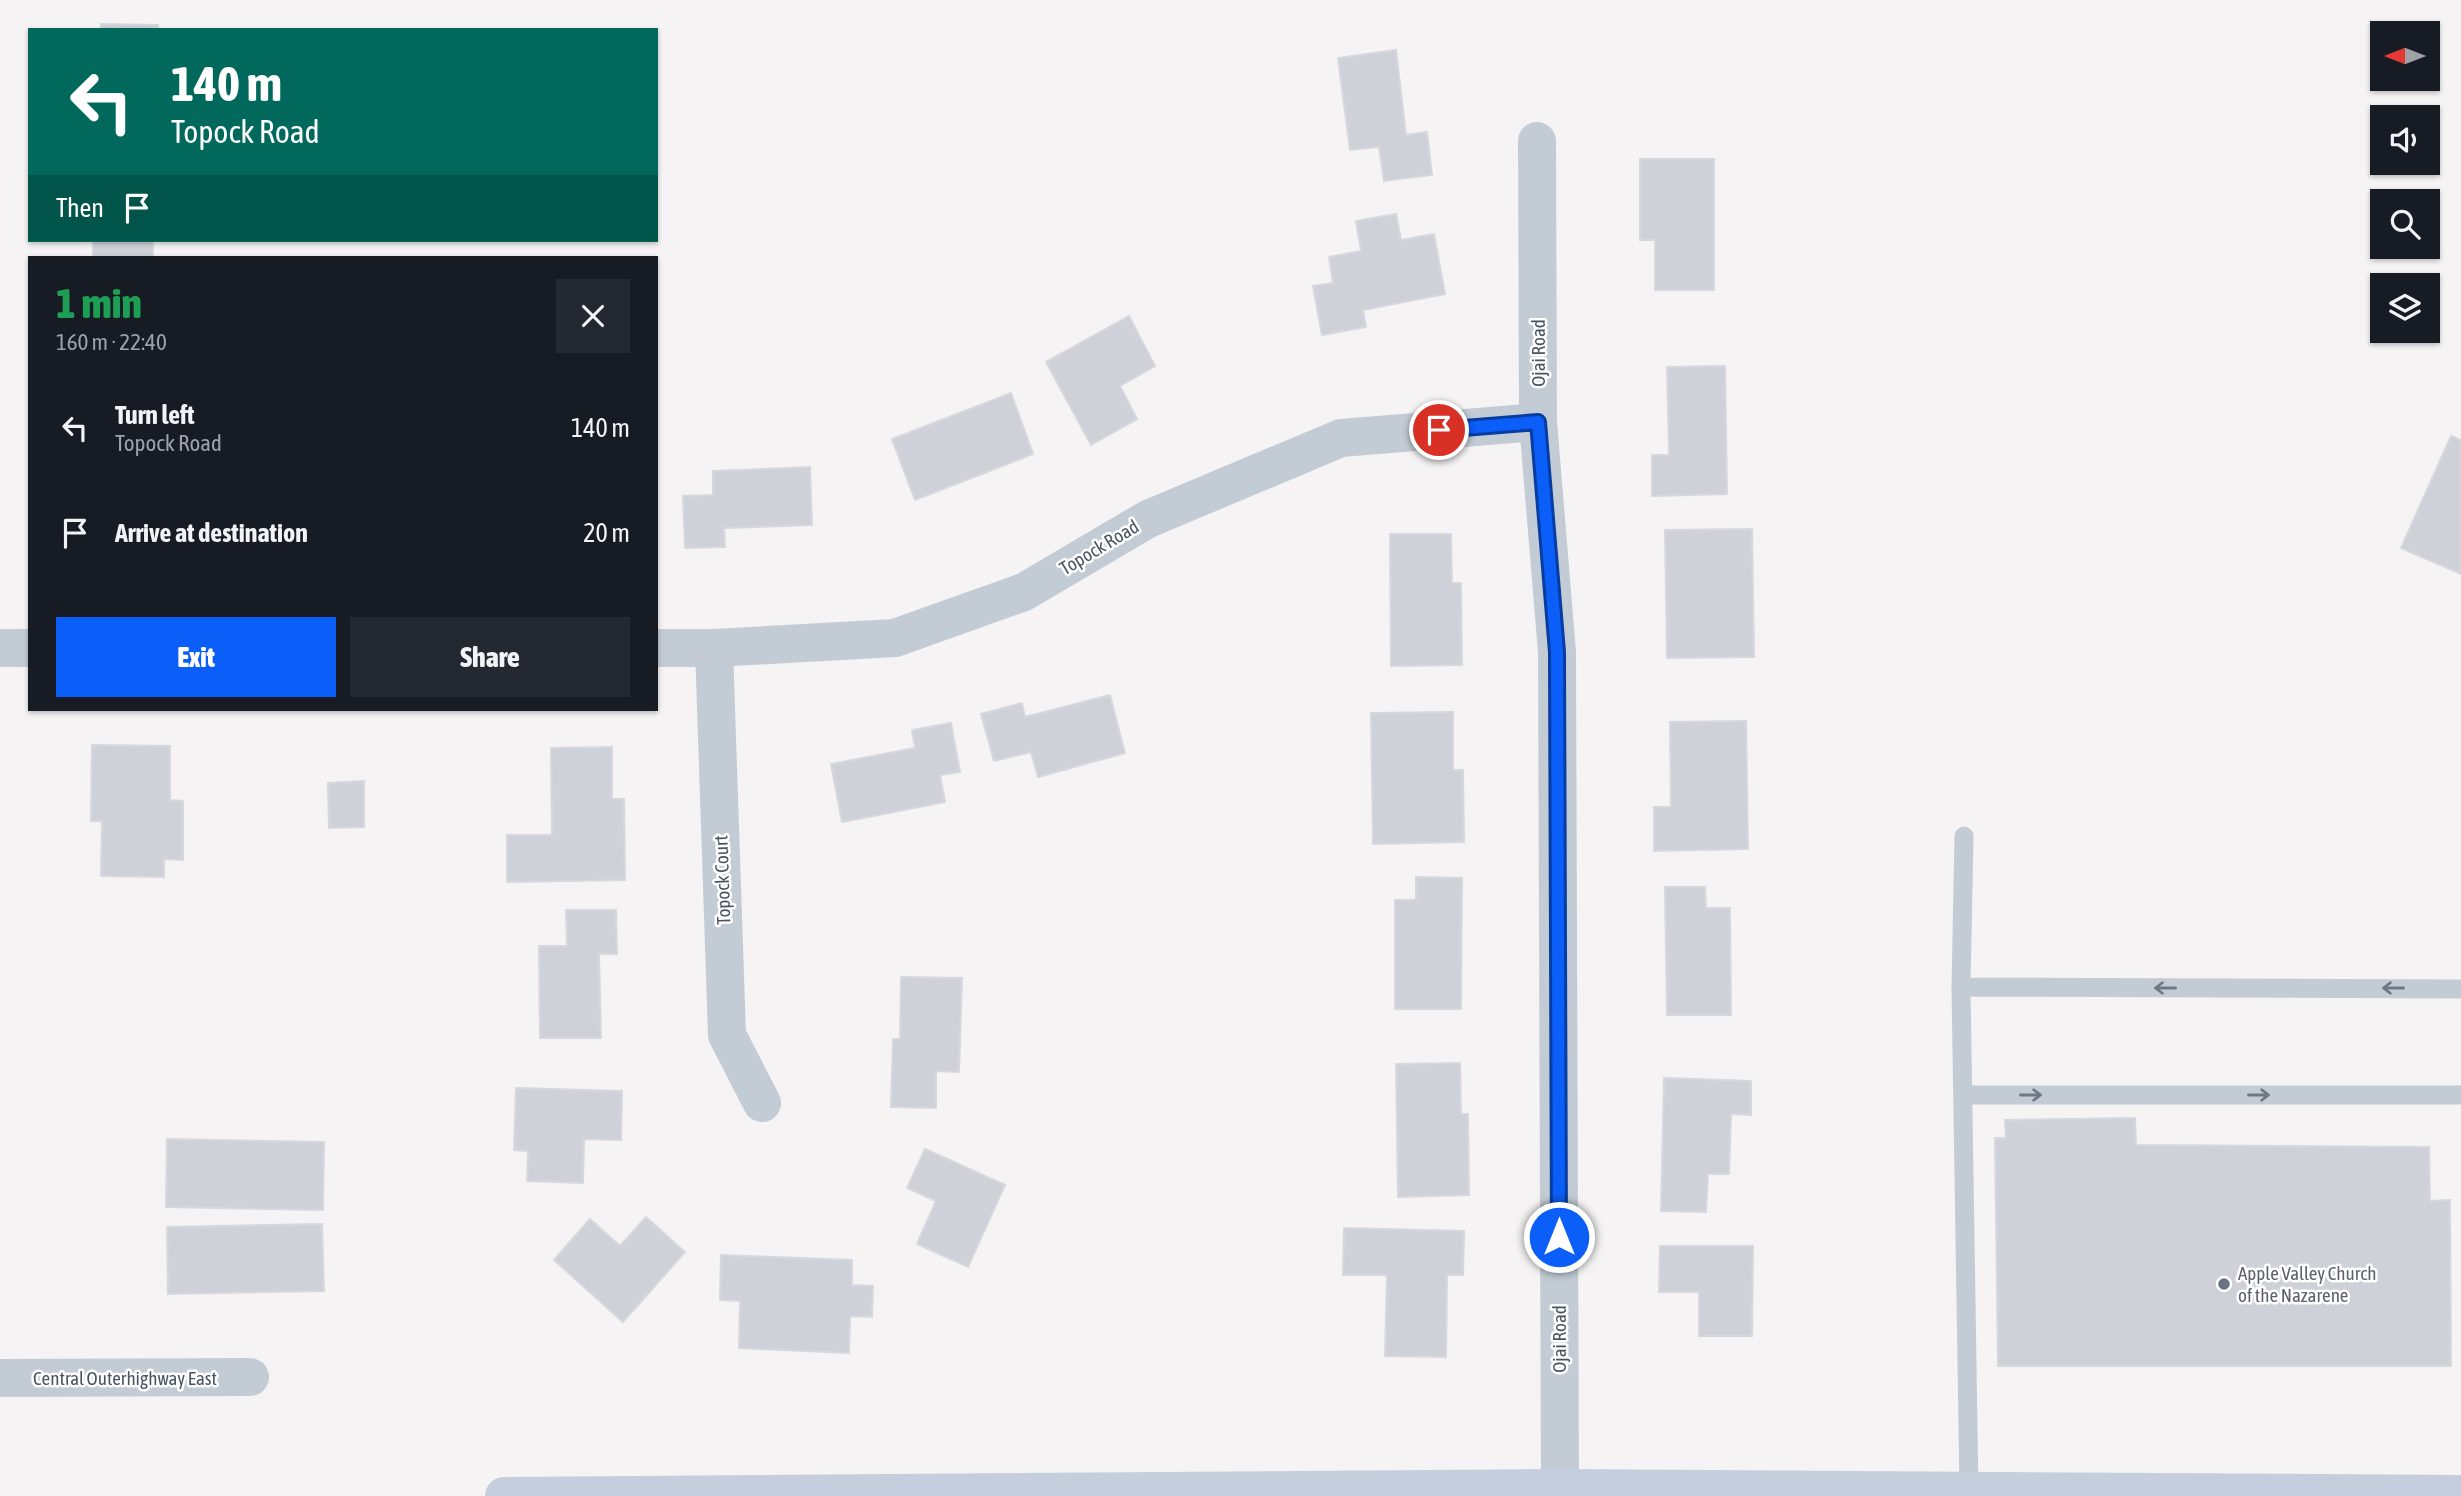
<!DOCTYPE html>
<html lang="en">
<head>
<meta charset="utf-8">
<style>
	body { margin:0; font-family:"Asap Condensed",sans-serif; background:#242831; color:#f1f3f6; height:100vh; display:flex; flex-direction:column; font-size:26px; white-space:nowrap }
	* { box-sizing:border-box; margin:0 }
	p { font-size:23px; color:#9ea1a6 }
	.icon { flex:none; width:38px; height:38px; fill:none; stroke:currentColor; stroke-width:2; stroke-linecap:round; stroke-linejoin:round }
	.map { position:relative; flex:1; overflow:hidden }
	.sheet { position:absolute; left:28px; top:256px; width:630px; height:455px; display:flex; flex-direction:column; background:#171b24; border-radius:0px; box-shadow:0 2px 5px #0004 }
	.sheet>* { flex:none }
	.guide { position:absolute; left:28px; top:28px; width:630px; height:214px; border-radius:0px; box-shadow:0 2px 5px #0004; background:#00695c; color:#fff; overflow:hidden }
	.needle { width:46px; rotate:270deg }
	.tools { position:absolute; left:2370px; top:21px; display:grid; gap:14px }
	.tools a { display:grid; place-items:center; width:70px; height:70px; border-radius:0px; background:#171b24; box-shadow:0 2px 5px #0004; font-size:35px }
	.pin { position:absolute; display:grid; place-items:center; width:60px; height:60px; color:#fff; margin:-30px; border:4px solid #fff; border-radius:50%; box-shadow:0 2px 7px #0007 }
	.me { position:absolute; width:77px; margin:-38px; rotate:0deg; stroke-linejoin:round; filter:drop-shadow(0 0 5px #0008) }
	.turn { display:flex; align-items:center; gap:24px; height:147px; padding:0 28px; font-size:32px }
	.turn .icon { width:91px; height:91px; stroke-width:2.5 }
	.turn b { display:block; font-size:49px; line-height:60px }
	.then { display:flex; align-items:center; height:66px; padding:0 28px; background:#0003; gap:14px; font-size:26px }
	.round { display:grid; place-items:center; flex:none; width:74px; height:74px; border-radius:0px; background:#242831 }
	.headline { display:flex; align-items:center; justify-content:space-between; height:119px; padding:0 28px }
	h1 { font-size:42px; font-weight:800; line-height:52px; color:#1e9e55 }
	.action { display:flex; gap:14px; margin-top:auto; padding:14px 28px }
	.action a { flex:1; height:80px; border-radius:0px; background:#0b5ef7; color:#fff; font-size:28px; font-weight:800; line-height:80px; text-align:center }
	.action a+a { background:#242831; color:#f1f3f6 }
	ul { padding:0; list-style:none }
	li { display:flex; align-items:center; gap:21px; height:105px; padding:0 28px }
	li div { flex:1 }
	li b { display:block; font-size:26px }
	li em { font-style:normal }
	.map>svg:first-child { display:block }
	.building { fill:#ced1d8; stroke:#d6d8de; stroke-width:2 }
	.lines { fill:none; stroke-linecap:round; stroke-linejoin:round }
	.lane { stroke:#c3ccd5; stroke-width:19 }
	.street { stroke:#c3ccd5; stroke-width:38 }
	.secondary { stroke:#c4cedc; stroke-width:38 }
	.oneway { stroke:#6d7884 }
	.route-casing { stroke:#073da1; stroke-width:18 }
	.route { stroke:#0b5ef7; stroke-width:12 }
	.worship-dot { fill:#6b7280; stroke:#fff; stroke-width:2.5 }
	.labels { text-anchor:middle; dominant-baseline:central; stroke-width:5; stroke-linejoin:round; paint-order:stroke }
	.street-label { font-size:19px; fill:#485462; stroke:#fff }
	.worship-label { font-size:19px; fill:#5b616d; stroke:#fff; text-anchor:start }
</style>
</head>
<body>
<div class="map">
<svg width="2461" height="1496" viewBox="0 0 2461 1496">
	<rect width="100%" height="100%" fill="#f5f3f3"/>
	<path class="building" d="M101,24l57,1v5h-57z
		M1396,50l10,85 21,-3 5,43 -48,6 -5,-34 -29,3 -12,-92z
		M1640,159h74v131h-59v-50h-15z
		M1396,214l5,26 33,-6 11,60 -82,16 3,17 -44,8 -9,-49 20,-3 -4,-26 32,-6 -5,-30z
		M93,240h60v17h-60z
		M1129,316l26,50 -35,20 17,33 -46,26 -45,-83z
		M1725,366l2,128 -75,2v-41h17l-2,-88z
		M1011,393l22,61 -118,46 -23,-61z
		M2451,436l10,4v134l-60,-26z
		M810,467l2,58 -88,3 1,19 -40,1 -2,-52 30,-1v-24z
		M1752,529l2,128 -87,1 -2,-128z
		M1390,534h61l1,49h9l1,82 -71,1z
		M1110,695l15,58 -87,24 -7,-25 -37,9 -13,-47 41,-11 3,14z
		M1453,712v58h10l1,72 -91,2 -2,-131z
		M1746,721l2,128 -94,2v-44h17l-1,-85z
		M951,723l9,49 -20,3 5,27 -103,20 -11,-58 84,-16 -3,-18z
		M92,745l78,1v54l13,1v59l-19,-1v18l-63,-1 1,-55h-11z
		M612,747v52h12l1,81 -118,2v-47h45l-1,-87z
		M364,781v46l-35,1 -1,-45z
		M1416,877l46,1 -1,131h-66v-109h21z
		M1665,887h40l1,21h24l1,107h-64z
		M566,910h50l1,44h-18l2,84h-61l-1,-92h28z
		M901,977l61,1 -3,94 -23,-1v37l-45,-1 2,-68h7z
		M1460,1063l1,51h7l1,81 -71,2 -2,-133z
		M1664,1078l87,3v34l-20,-1 -2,60h-21l-2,38 -45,-1z
		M516,1088l106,3 -1,49 -37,-1 -1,44 -56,-2 1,-30 -14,-1z
		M2135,1118l1,27 293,2 1,54 20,-1 1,166h-453l-3,-228h11l-1,-18z
		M167,1139l157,3 -1,68 -157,-3z
		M925,1149l80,36 -37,82 -51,-23 19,-43 -29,-13z
		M646,1217l39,35 -62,70 -69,-62 36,-41 30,27z
		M322,1224l2,67 -156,3 -1,-67z
		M1344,1228l120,3 -1,44h-16l-1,82 -61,-1 2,-81h-44z
		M1660,1246h93l-1,90h-53v-44h-40z
		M721,1255l131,5v25l21,1 -1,31 -22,-1 -1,37 -110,-5 1,-47 -20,-1z"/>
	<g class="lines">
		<path class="lane" d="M1964,836l-3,151 8,503
			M1961,987l500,2
			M1963,1095h498"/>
		<path class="street" d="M1537,141l1,281 19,230 3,836
			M0,648h30
			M656,648h58l181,-10 129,-46 124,-73 193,-81 197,-16
			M714,648l13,387 35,68
			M0,1378l250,-1"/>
		<path class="secondary" d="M504,1496l1056,-8 901,6"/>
	</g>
	<defs><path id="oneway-shaft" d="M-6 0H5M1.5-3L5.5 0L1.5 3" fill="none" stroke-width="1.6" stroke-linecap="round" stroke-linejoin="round" transform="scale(1.75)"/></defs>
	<g class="oneway">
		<use href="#oneway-shaft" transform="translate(2165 988) rotate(-180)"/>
		<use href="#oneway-shaft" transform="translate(2393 988) rotate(-180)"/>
		<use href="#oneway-shaft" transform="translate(2031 1095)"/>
		<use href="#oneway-shaft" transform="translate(2259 1095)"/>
	</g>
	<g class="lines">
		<defs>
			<path id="route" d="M1439,430l99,-8 19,230 2,585"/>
		</defs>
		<use href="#route" class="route-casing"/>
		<use href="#route" class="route"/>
	</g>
	<circle class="worship-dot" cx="2224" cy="1284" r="7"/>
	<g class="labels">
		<g class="street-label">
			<text transform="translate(1538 353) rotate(-90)">Ojai Road</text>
			<text transform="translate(1099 547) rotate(-31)">Topock Road</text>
			<text transform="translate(722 880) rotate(-92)">Topock Court</text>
			<text transform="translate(1559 1339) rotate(-90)">Ojai Road</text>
			<text x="125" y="1378">Central Outerhighway East</text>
		</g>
		<g class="worship-label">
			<text x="2238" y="1273">Apple Valley Church<tspan x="2238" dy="22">of the Nazarene</tspan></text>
		</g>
	</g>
</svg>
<div class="tools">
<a><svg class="needle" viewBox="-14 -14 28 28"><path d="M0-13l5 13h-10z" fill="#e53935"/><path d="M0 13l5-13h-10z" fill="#9ea1a6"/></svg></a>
<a><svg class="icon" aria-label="sound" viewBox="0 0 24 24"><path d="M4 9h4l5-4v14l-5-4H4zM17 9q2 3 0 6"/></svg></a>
<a><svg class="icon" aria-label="search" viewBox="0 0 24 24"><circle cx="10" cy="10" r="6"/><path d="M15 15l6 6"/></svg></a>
<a><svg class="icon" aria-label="layers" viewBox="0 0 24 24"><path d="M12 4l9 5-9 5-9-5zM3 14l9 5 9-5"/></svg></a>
</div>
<div class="pin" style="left:1439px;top:430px;background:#d93025"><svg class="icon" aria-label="arrive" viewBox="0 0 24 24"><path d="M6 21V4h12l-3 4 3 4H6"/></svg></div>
<svg class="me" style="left:1559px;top:1237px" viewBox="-20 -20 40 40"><circle r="17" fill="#0b5ef7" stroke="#fff" stroke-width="3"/><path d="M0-11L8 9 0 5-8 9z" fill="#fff"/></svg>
<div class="guide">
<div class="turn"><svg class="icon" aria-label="left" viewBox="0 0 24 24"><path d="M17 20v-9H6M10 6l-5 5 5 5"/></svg><div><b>140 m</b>Topock Road</div></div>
<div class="then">Then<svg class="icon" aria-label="arrive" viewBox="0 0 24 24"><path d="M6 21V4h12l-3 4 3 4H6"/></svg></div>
</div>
<section class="sheet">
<div class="headline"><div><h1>1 min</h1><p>160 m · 22:40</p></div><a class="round"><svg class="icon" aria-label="close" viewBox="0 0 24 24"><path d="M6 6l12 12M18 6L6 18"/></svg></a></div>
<ul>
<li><svg class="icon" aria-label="left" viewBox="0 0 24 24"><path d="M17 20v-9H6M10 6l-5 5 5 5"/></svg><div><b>Turn left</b><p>Topock Road</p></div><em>140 m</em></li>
<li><svg class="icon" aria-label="arrive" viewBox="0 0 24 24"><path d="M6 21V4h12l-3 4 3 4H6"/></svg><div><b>Arrive at destination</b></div><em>20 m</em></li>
</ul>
<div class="action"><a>Exit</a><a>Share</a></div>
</section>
</div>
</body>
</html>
